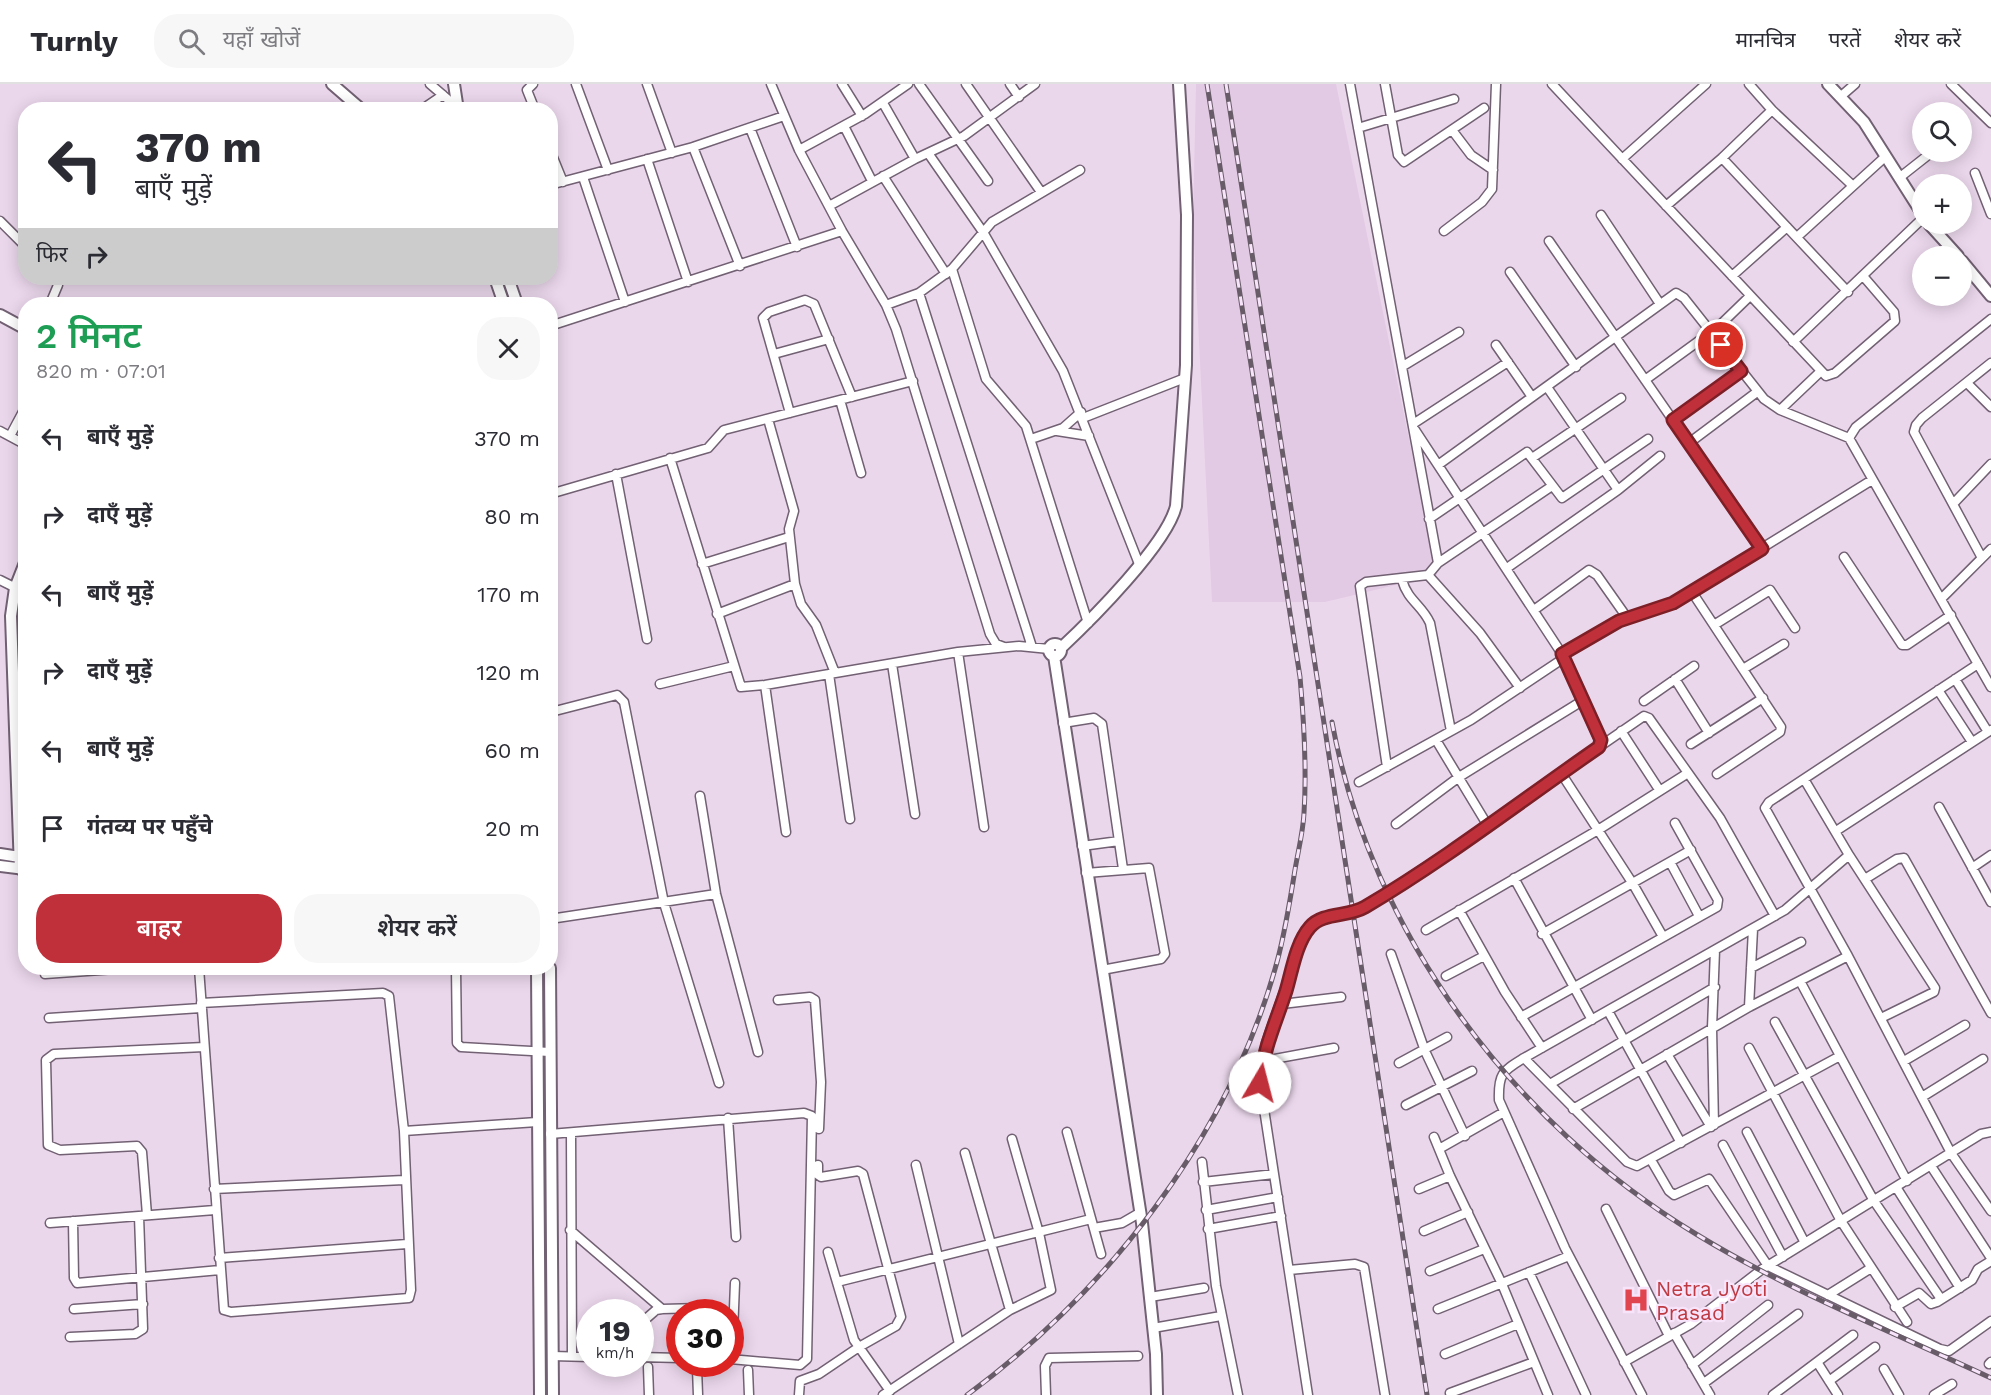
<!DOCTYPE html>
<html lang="hi">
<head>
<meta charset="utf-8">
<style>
	body { margin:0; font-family:"Work Sans","Noto Sans Devanagari",sans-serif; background:#f7f7f7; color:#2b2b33; height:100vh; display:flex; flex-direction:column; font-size:22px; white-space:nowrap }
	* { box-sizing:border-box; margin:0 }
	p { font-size:20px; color:#7c7c81 }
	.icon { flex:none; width:33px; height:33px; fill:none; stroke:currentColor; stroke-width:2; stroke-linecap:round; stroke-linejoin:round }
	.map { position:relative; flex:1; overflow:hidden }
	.side { position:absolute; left:18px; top:213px; width:540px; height:678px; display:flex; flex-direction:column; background:#fff; border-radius:24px; box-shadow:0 3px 15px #0003 }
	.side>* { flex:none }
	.guide { position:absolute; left:18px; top:18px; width:540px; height:183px; border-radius:24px; box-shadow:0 3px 15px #0003; background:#fff; color:#2b2b33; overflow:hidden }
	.fabs { position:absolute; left:1912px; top:18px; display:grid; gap:12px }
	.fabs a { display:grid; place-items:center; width:60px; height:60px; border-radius:50%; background:#fff; box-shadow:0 3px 15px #0003; font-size:30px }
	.speed { position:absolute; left:576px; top:1215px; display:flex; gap:12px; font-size:30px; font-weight:700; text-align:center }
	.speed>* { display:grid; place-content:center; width:78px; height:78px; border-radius:50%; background:#fff; box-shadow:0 3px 15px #0003; line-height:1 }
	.speed small { font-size:15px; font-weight:400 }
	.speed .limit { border:9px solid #d22; background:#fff; color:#111 }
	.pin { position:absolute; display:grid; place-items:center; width:51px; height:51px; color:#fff; margin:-26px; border:3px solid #fff; border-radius:50%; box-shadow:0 2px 6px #0007 }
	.me { position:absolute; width:66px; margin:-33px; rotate:8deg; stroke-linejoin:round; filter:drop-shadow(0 0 4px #0008) }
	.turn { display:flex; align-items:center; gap:21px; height:126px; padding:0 18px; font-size:27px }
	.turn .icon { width:78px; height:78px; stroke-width:2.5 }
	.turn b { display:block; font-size:42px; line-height:51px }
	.then { display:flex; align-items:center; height:57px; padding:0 18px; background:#0003; gap:12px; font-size:22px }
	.round { display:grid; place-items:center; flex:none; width:63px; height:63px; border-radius:24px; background:#f7f7f7 }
	.head { display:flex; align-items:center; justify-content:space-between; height:102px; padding:0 18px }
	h1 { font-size:36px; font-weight:600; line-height:45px; color:#1e9e55 }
	.cta { display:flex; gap:12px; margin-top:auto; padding:12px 18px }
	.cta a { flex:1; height:69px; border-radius:24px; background:#c0303a; color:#fff; font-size:24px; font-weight:600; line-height:69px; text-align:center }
	.cta a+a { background:#f7f7f7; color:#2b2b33 }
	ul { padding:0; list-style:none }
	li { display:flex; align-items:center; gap:18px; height:78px; padding:0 18px }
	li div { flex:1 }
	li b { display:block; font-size:22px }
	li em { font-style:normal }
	header { display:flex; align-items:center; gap:36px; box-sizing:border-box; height:84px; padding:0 30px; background:#fff; border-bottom:2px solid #e1e1e2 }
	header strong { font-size:28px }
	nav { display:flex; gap:33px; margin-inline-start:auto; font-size:21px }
	.search { width:420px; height:54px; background:#f7f7f7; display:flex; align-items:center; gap:15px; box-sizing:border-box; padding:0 21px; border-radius:24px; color:#7c7c81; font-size:22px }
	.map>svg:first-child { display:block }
	.built { fill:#e2c9e4 }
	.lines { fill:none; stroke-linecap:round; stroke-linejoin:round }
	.minor-casing { stroke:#726073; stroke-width:11 }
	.tertiary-casing { stroke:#726073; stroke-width:14 }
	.minor { stroke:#fff; stroke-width:8 }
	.tertiary { stroke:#fff; stroke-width:10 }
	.rail-casing { stroke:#685c68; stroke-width:5 }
	.rail { stroke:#f8e4fa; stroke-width:3; stroke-dasharray:9; stroke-linecap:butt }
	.route-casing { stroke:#7d1f26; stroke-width:15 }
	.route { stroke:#c0303a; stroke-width:10 }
	.labels { text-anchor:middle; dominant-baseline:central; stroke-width:4.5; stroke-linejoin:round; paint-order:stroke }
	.health-label { font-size:21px; fill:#be3a42; stroke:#f8e4fa; text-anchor:start }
</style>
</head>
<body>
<header>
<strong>Turnly</strong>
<div class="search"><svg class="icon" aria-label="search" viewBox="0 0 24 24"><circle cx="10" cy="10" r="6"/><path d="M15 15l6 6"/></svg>यहाँ खोजें</div>
<nav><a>मानचित्र</a><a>परतें</a><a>शेयर करें</a></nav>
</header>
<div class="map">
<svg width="1991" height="1311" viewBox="0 0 1991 1311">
	<rect width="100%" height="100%" fill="#ebd7ec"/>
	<path class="built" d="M1196,0h140l101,491 -112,27h-113l-19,-381z"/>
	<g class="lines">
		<defs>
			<path id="minor" d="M430,0l28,24
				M533,0l-6,6 8,20
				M576,0l32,86
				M647,0l25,69
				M771,0l28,66 43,81 44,74 10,24 94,305 6,10 8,3
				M842,0l20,32
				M919,0l69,97
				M966,0l75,108
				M1010,0l9,13
				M1350,0l88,479 -10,12 -62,7 -6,4 27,181
				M1385,0l13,71 6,7 80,-54
				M1552,0l274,292 9,-3 60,-52 -1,-9 -31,-36
				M1749,0l23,26 80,75
				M1951,0l40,39
				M1840,13l15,-13
				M883,19l32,56
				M421,26l22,-15
				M844,42l28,55
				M750,44l47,119
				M1358,44l96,-29
				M1452,46l19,25 22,15
				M693,63l47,119
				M550,66l13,32
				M799,66l66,-36 43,-30
				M928,69l55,79 80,139 76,193
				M1722,74l126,134
				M647,75l41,123
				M1622,75l84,-75
				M1975,89l16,41
				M883,92l63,98
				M583,93l42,125
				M1899,94l33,-26
				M550,101l143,-38 91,-31
				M829,122l86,-47 49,-23 71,-52
				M1666,122l56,-48 50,-48
				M1601,131l59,89
				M0,137l26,26
				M1444,147l38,-29 10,-13 4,-105
				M1797,153l89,-81
				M1549,157l213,308
				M952,185l34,110 40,47 62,197
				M1510,188l66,95
				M1732,192l55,-49
				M919,209l33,-24 40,-47 88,-52
				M50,220l8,-19 -2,-7
				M886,221l33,-12 113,354
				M1991,235l-135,108 -7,11 142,249
				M550,242l292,-95
				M1793,258l130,-124
				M1496,261l36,52
				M774,270l55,-15
				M1403,282l56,-34
				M1645,296l73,-53 32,-31
				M1967,299l24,24
				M840,316l21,73
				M1780,326l40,-38
				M790,329l-27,-95 6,-6 36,-12 9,4 38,93
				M1083,334l102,-40
				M768,335l26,92 -5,18 6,55 6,20 15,21 19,48
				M1673,336l68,-49
				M1413,340l95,-62
				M0,347l26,14
				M1057,347l32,5
				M10,352l16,-30
				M1031,355l32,-11 18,-16
				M1689,359l68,-51
				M670,374l71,229 24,-2 193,-33 61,-6 30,3
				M1532,374l89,-60
				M1438,381l238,-172 8,5 80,101 16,11 69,28
				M616,390l31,165
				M1618,406l42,-34
				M550,410l158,-46 16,-18 189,-49
				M1953,420l38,-40
				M1429,435l98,-67 35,46 86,-59
				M1844,473l58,88h5l44,-30
				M1982,474l-68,-126 2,-7 6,-7 69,-55
				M1438,479l114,-77
				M702,480l87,-27
				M1507,484l111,-78 -71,-103
				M1428,491l52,58 40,55
				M0,496l26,13
				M1402,496c6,21 20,25 28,43l21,108
				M1692,508l89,135 -1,5 -63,42
				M1942,514l49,-49
				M1534,526l55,-40 8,5 31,44
				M717,530l78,-30
				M1714,541l56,-35 25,38
				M958,568l26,175
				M1562,570l57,-33 54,-18 199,-123
				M892,580l23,150
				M1978,580l-209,138 -4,6 83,148 103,197 40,58
				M1743,585l41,-25
				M829,590l21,145
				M1675,595l34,54
				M1955,595l33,53
				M660,600l74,-18
				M765,601l21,147
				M1938,606l34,52
				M1644,617l50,-35
				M551,628l66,-17 7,7 40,201 55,180
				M1063,639l31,-5 8,6 21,145
				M1621,647l39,60
				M1436,656l52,86
				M1691,660l72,-46
				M1599,663l45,-31 5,2 71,100 55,98
				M1561,689l72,111 29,51
				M1359,698l112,-62 93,-62
				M700,712l16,98 42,158
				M1939,723l52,95
				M1396,740l63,-47 123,-76
				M1836,747l155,-101
				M1082,762l37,-5
				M1849,771l86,133 -1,4 -53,26
				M1670,778l29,54
				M1972,784l19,-13
				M1086,789l63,-5 16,86 -4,5 -59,11
				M1514,794l78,142
				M1865,795l32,-20 7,-1 87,155
				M1459,826l46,82 37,56
				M550,835l166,-25
				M1426,846l172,-100 90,-57
				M1542,850l149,-84
				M1391,870l34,97 40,85
				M199,884l25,342 7,2 178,-14 2,-8 -7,-159 -15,-135 -6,-3 -182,10
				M456,884l1,75 4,4 89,5
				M1751,884l50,-26
				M45,890l84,-6
				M1446,892l38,-20
				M1800,897l107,200
				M778,916l32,-3 5,3 6,82 -2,47
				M1282,920l59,-7
				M1749,923l4,-78
				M1608,927l73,132
				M1521,933l196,-110 1,-7 -43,-77
				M49,934l152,-10
				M1775,938l99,179 67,98
				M1749,964l92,173 66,101
				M1667,970l44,73
				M1524,974l103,104 10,4 203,-110
				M1263,977l71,-13
				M1904,977l61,-36
				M1399,979l48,-26
				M1550,1000l165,-97
				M1922,1013l61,-38
				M1406,1021l66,-34
				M1573,1025l176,-102 99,-51
				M728,1034l8,119
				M1714,1041l-2,-97 3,-78
				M404,1047l133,-9
				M1067,1048l34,122
				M1747,1048l58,111
				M571,1049l1,223
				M550,1050l254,-21 8,3 -5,243 -7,6 -70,-6
				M1434,1053l16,39 52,108 46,111
				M1723,1061l60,112
				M1439,1065l65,-37
				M965,1069l45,157
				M1651,1076l18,31 5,4 35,-16 59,87 172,83 9,2 42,-30
				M1202,1078l14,124 22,109
				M916,1081l43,179
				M1931,1082l60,92
				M1203,1098l71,-8
				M1896,1103l64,101
				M214,1105l190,-9
				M1419,1105l31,-13
				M1606,1125l63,127
				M1206,1126l72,-13
				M147,1131l-5,-63 -5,-6 -77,4 -12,-5 -2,-85 8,-6 150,-7
				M73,1137l1,57 3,5 143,-13
				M50,1139l165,-13
				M1094,1144l28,-5 19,-11
				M1208,1145l73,-13
				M570,1146l92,79
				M1424,1147l44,-19
				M828,1168l26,88 36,51
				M219,1174l188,-14
				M1289,1186l66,-6 9,3 21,128
				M1430,1187l54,-22
				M1529,1188l57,123
				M837,1198l254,-63
				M1828,1211l43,-27
				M1150,1213l54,-9
				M1895,1223l24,-14 12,11 6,-2 35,-22 6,-11 13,-8
				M74,1225l69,-5
				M1438,1225l131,-53
				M640,1240l16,-14 6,-1 39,-1 7,4
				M1153,1244l68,-12
				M1674,1249l36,62
				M70,1253l65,-3 8,-5 -4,-113
				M1445,1270l73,-30
				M552,1272l38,1
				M640,1273l40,1
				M732,1275l3,-76
				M1624,1278l67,-38 70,-54 220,-136 10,-2
				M1817,1278l21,33
				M1989,1280l2,-2
				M1692,1281l76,-60
				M648,1283l1,28
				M697,1284l1,27
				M1884,1285l15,26
				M748,1286l1,25
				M1829,1297l46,-34
				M1704,1299l94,-69
				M1450,1309l84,-31
				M799,1311l1,-14 19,-7 40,-27 37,-21 5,-9 -38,-143 -5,-3 -37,6 -3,-2v-10
				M883,1311l127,-85 41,-20 -12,-57 -27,-94
				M1046,1311l-1,-29 4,-8 89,-2
				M1308,1311l-48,-312 6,-40 35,-99 8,-16 11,-9 43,-11 25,-16 100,-66 113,-82 -39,-90 -147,-224
				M1642,1311l-77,-147 -66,-148c-1,-27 4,-29 25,-42l261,-148 64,-55 -45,-76
				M1773,1311l80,-60
				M1934,1311l18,-11"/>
			<path id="tertiary" d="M332,0l30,26
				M454,0l4,26
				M1828,0l36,38 59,93
				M1929,140l29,32
				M1962,177l29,35
				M495,194l9,26
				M508,194l9,26
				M0,231l26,14
				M550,390v445
				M1049 566a6 6 0 1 1 12 0a6 6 0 1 1-12 0Z
				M1061,564c30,-28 106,-104 115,-142l10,-141 1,-150 -8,-131
				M1054,572l88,567 14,131 1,41
				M0,770l26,4
				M0,782l25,3
				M20,785l-9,-253 4,-28 11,-28
				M537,884l3,427
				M550,884l3,427"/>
		</defs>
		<use href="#minor" class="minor-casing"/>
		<use href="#tertiary" class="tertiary-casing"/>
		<use href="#minor" class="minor"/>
		<use href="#tertiary" class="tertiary"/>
		<defs>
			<path id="rail" d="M1226,0l201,1311
				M1332,638c39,212 182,402 364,512 93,57 197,98 295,144
				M967,1311c140,-103 260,-257 308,-426 9,-30 14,-63 19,-93 3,-21 9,-42 10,-63 3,-46 0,-91 -4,-136l-93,-593"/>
		</defs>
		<use href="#rail" class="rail-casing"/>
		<use href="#rail" class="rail"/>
	</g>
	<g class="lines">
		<defs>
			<path id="route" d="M1260,999c3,-34 16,-61 26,-92 6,-20 10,-48 24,-64 13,-15 38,-10 55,-20 81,-48 156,-106 234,-160l2,-7 -39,-86 57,-33 54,-18 89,-54 -89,-129 68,-49 -20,-26"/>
		</defs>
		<use href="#route" class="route-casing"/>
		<use href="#route" class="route"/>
	</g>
	<defs>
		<symbol id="hospital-bare" viewBox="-9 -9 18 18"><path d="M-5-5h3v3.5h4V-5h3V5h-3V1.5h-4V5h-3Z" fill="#e0444e" stroke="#f8e4fa" stroke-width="2.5" paint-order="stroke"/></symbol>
	</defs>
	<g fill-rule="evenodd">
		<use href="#hospital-bare" x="1617" y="1197" width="38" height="38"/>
	</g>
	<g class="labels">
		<g class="health-label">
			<text x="1656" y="1204">Netra Jyoti<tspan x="1656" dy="24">Prasad</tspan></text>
		</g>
	</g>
</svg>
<div class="fabs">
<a><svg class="icon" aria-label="search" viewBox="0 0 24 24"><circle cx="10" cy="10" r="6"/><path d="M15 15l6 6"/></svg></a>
<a>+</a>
<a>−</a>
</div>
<div class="speed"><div>19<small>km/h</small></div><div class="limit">30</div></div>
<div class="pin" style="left:1721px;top:261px;background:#d93025"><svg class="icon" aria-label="arrive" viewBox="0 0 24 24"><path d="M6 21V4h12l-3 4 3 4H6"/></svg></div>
<svg class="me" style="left:1260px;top:999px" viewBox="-20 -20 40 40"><circle r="19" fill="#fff"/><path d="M0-13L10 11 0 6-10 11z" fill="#c0303a"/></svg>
<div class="guide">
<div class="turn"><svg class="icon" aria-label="left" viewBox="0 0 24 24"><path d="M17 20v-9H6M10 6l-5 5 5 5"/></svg><div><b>370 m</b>बाएँ मुड़ें</div></div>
<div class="then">फिर<svg class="icon" aria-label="right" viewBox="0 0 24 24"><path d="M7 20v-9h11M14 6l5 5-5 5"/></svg></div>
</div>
<section class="side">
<div class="head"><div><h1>2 मिनट</h1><p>820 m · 07:01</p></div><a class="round"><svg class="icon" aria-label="close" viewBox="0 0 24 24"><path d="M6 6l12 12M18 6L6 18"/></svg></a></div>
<ul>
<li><svg class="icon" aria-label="left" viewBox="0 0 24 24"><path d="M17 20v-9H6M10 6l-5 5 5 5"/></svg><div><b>बाएँ मुड़ें</b></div><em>370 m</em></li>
<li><svg class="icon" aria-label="right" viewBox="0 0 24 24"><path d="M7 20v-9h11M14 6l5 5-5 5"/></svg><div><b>दाएँ मुड़ें</b></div><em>80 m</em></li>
<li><svg class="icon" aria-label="left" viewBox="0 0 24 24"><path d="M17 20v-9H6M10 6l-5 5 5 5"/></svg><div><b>बाएँ मुड़ें</b></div><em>170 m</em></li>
<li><svg class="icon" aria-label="right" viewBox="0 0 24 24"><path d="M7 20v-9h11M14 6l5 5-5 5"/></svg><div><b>दाएँ मुड़ें</b></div><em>120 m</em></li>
<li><svg class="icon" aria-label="left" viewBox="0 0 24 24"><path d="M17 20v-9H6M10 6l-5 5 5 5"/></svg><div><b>बाएँ मुड़ें</b></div><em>60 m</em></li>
<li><svg class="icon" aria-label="arrive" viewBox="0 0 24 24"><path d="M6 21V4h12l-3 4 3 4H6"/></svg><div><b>गंतव्य पर पहुँचे</b></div><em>20 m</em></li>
</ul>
<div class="cta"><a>बाहर</a><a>शेयर करें</a></div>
</section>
</div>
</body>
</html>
